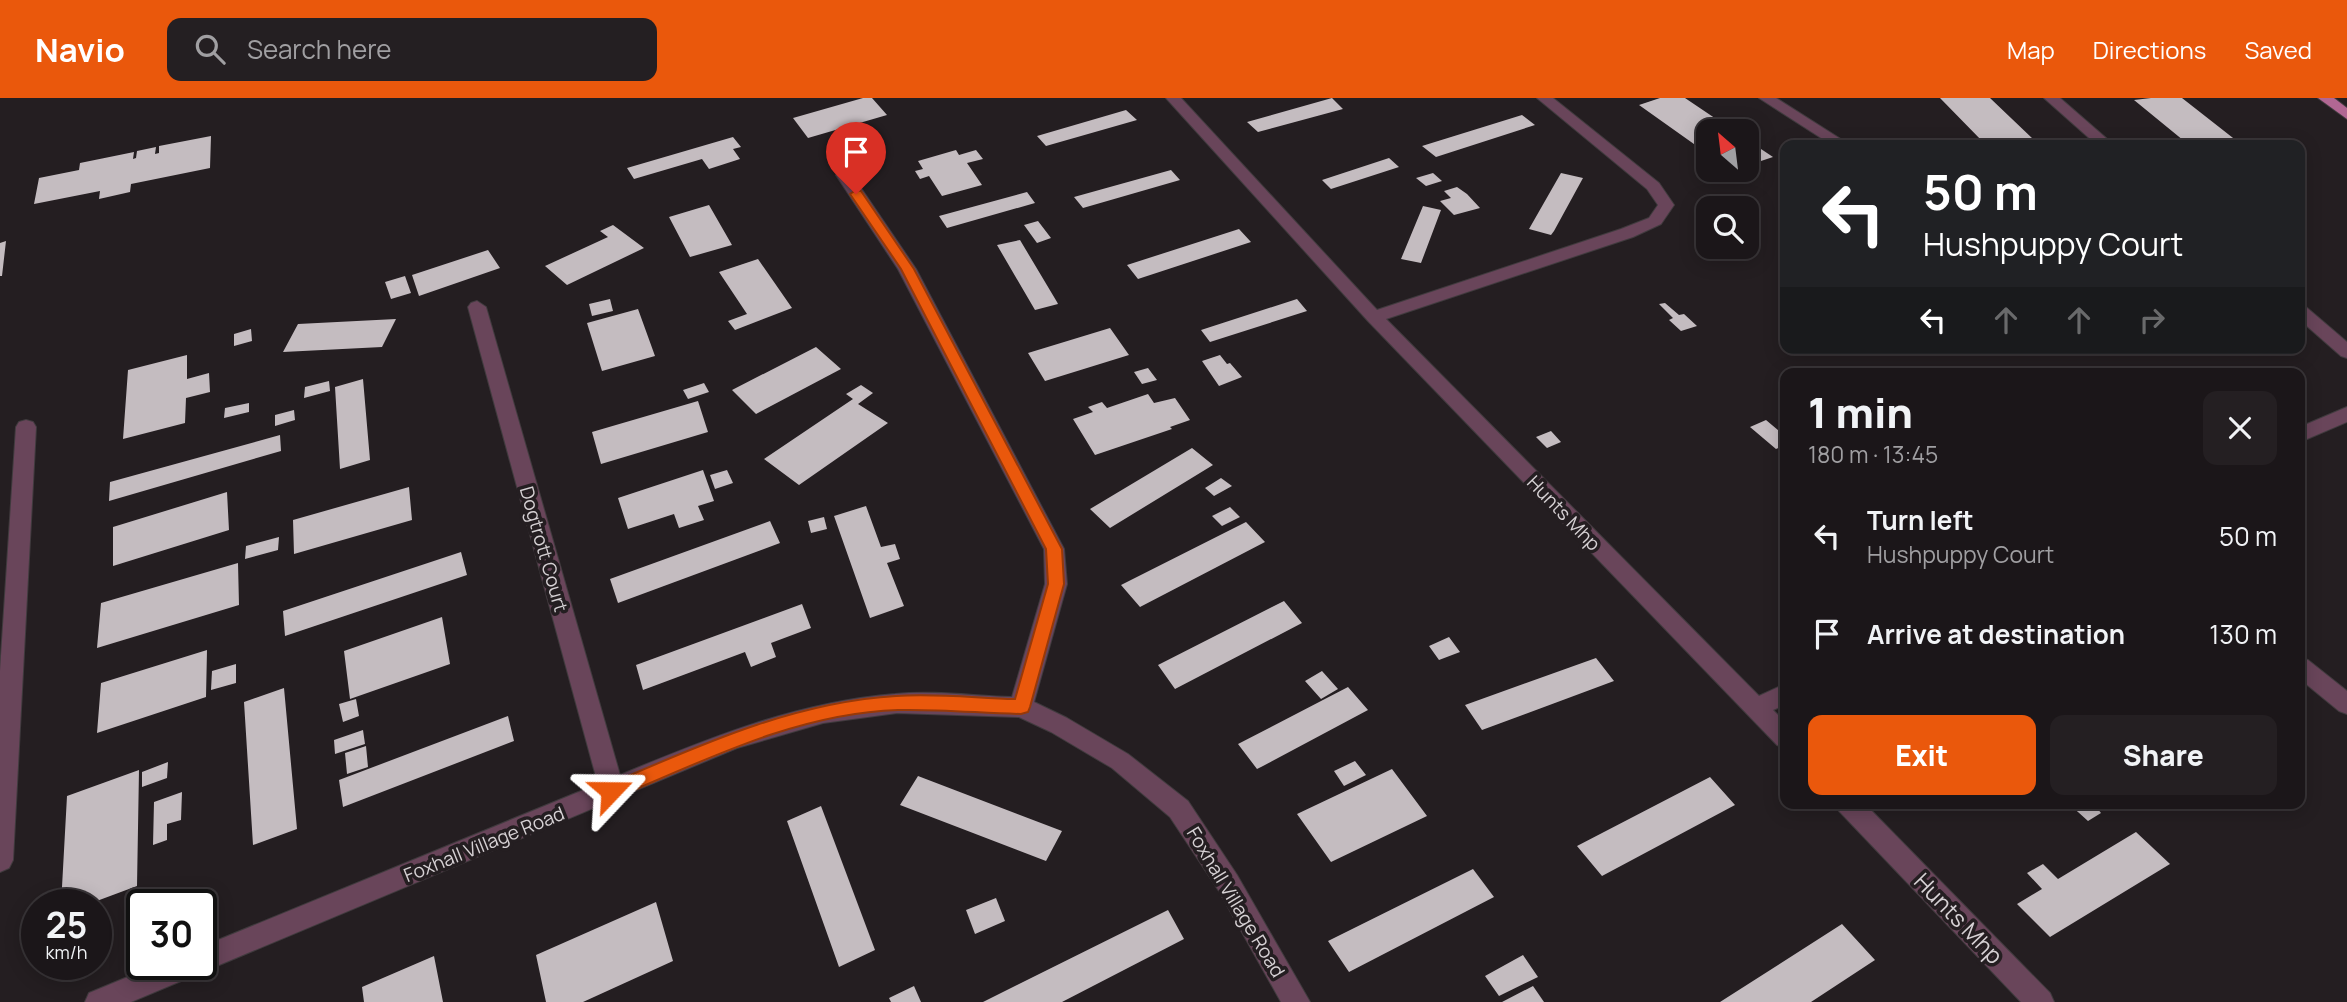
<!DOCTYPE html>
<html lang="en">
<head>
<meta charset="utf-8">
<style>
	body { margin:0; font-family:Manrope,sans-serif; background:#241f22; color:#f1f3f6; height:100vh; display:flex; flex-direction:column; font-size:26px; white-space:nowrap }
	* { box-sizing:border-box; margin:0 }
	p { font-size:23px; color:#a09fa2 }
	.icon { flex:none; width:38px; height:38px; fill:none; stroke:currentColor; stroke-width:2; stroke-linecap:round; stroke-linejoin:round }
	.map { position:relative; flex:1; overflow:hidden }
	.side { position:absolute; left:1780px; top:270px; width:525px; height:441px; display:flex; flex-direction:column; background:#1b1619; border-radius:14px; box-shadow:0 4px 18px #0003,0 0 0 2px #393538 }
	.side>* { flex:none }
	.banner { position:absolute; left:1780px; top:42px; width:525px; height:214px; border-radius:14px; box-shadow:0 4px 18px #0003,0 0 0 2px #393538; background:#202124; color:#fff; overflow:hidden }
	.needle { width:46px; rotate:332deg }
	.tools { position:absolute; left:1696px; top:21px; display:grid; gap:14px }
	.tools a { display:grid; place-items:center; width:63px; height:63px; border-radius:14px; background:#1b1619; box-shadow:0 4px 18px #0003,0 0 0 2px #393538; font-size:35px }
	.speed { position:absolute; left:21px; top:791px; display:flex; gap:14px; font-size:35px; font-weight:700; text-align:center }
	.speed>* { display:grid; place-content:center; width:91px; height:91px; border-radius:50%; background:#1b1619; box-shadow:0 4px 18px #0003,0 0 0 2px #393538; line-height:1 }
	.speed small { font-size:18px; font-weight:400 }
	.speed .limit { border:4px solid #111; border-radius:10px; background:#fff; color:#111 }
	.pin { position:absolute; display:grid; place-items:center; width:60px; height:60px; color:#fff; margin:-72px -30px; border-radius:50% 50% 50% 0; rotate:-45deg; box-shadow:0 0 7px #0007 }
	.pin .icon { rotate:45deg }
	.me { position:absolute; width:77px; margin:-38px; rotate:67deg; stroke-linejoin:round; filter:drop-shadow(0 0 5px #0008) }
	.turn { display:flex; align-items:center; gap:24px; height:147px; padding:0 28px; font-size:32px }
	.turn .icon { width:91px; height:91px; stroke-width:2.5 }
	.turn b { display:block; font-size:49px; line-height:60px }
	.lanes { display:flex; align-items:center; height:66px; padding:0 28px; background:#0003; justify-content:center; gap:35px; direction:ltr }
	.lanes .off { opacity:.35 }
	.round { display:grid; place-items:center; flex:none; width:74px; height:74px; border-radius:14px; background:#241f22 }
	.overview { display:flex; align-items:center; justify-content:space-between; height:119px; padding:0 28px }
	h1 { font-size:42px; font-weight:800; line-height:52px }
	.primary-button { display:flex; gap:14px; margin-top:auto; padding:14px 28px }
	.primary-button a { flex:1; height:80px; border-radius:14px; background:#ea580c; color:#fff; font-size:28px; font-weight:800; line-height:80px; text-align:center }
	.primary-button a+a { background:#241f22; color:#f1f3f6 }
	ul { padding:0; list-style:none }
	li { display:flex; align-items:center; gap:21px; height:98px; padding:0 28px }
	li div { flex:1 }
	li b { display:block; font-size:26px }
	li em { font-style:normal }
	header { display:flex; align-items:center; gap:42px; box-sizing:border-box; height:98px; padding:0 35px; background:#ea580c; color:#fff }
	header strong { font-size:33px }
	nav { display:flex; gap:38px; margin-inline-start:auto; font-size:24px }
	.search { width:490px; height:63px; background:#241f22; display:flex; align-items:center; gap:18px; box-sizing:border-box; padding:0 24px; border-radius:14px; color:#a09fa2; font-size:26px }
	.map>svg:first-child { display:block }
	.building { fill:#c4bcc0 }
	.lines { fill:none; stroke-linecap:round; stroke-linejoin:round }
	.minor-casing { stroke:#403b3e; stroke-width:2 }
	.major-casing { stroke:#403b3e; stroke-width:2 }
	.minor { fill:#69455a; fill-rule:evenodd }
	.major { fill:#b26793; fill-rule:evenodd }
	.route { fill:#ea580c; stroke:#983908; stroke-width:2 }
	.labels { text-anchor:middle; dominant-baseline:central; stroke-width:7; stroke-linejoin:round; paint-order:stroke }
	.street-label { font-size:19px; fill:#d6d1d4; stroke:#241e21 }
	.near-street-label { font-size:23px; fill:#d6d1d4; stroke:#241e21 }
</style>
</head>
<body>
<header>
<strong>Navio</strong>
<div class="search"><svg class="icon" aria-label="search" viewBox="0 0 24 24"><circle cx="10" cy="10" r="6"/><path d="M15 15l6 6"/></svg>Search here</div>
<nav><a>Map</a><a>Directions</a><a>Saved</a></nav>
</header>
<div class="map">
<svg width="2347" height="904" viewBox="0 0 2347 904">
	<rect width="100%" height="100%" fill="#241e21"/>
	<path class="building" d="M863,0h9l15,17 -79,23 -15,-20z
		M1332,0l11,11 -85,23 -11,-10z
		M1660,0h25l49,33h-26v23l-69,-49z
		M1940,0h50l43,41 -49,4z
		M2151,0h31l60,47h-53l-55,-45z
		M1126,12l11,10 -91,26 -9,-10z
		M1522,17l13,10 -99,32 -14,-11z
		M211,38l-1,32 -79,16 -1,8 -31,7 1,-8 -66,13 5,-26 40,-8 1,-7 54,-11 -1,7 3,-1 1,-7 19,-4 -1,7 4,-1v-7z
		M733,39l8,10 -8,2 7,10 -31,10 -7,-10 -68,20 -7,-11z
		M1746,41l27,18 -27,9z
		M956,52l3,5 17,-5 7,9 -16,4 15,22 -40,11 -13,-20 -9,3 -5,-8 8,-2 -5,-8z
		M1389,60l10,9 -68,22 -9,-9z
		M1171,72l9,10 -97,28 -9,-11z
		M1433,75l9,8 -16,5 -10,-8z
		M1561,75l22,5 -29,53 -3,4 -22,-6z
		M1457,89l10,7 13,14 -26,7 -14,-14 11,-3 -7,-7z
		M1027,94l8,11 -88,25 -8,-12z
		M709,107l23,40 -42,12 -21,-40z
		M1423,108l18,4 -20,53 -20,-4z
		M1038,123l13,17 -14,5 -13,-18z
		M613,127l31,23 -77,37 -22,-19 63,-29 -8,-6z
		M1239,131l12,13 -113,37 -11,-14z
		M1020,142l37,62 1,2 -23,6 -38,-65z
		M6,143l-4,35h-2v-33z
		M488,152l12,18 -81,28 -7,-21z
		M758,161l34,49 -57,22 -7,-9 19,-7 -28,-42z
		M405,178l6,17 -20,6 -6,-17z
		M610,201l3,12 -21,5 -3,-12z
		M1297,201l10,12 -97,31 -9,-12z
		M1665,205l14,12 5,-1 13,12 -16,5 -12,-11 4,-2 -14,-14z
		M638,211l17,47 -53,15 -15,-48z
		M396,221l-14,28 -99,5 15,-28z
		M1110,230l19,27 -84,26 -17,-28z
		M251,231l1,12 -18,5v-12z
		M816,249l25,22 -85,45 -24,-24z
		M187,257v24l22,-6 1,19 -24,6 -1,25 -62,16 5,-69z
		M1220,257l7,9 3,-1 12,14 -23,9 -17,-25z
		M1148,270l9,12 -15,4 -8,-12z
		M363,281l7,81 -30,9 -5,-82z
		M329,283l1,10 -26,7 1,-11z
		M704,285l5,9 -21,7 -5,-9z
		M861,287l12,8 -15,11 30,19 -89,62 -35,-26 89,-60 -7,-5z
		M1148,296l6,9 21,-5 15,22 -20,7 2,2 -77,26 -22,-36 20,-7 -5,-5 14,-5 5,6z
		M698,303l10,31 -107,32 -9,-32z
		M249,305v9l-25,6 1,-10z
		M294,312l1,10 -20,6v-11z
		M1766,322l19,16v9l-9,4 -26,-22z
		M1551,333l10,11 -14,6 -11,-11z
		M280,337l1,16 -172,50 1,-19z
		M1192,350l21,17 -103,63 -20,-19z
		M703,372l11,31 -16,5 6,14 -25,8 -5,-14 -46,15 -10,-31z
		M727,372l6,13 -18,6 -5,-14z
		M1221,380l11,8 -18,10 -9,-8z
		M409,389l3,33 -118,34 -1,-34z
		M227,394l2,38 -116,36v-39z
		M866,408l15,41 14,-3 5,15 -13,4 17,43 -34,12 -36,-102z
		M1230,409l10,10 -18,9 -10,-10z
		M824,419l3,12 -16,4 -3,-12z
		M770,423l10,22 -162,60 -8,-24z
		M1246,424l19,20 -125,65 -19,-22z
		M279,439l-1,13 -33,9 1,-13z
		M461,454l6,23 -182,61 -2,-25z
		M238,465l1,42 -142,43 4,-45z
		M1284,503l18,22 -127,66 -17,-24z
		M802,506l9,24 -40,15 5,14 -25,10 -6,-15 -102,38 -7,-25z
		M442,519l8,47 -100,35 -6,-48z
		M1449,539l11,15 -21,8 -10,-14z
		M207,552l-1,47 -109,36 4,-50z
		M1596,560l18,23 -132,49 -17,-25z
		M236,566v19l-25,7 1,-19z
		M1322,573l16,18 -17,10 -16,-18z
		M1348,589l20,23 -105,56 -6,3 -19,-25z
		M284,590l13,141 -44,16 -9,-143z
		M356,601l3,17 -16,6 -4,-18z
		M508,618l6,25 -171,66 -4,-27z
		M363,632l2,14 -30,10 -1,-14z
		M366,648l2,21 -21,7 -2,-21z
		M1355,663l11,14 -22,11 -10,-15z
		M168,664l-1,16 -25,9v-15z
		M1392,671l35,47 -96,46 -34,-48z
		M139,672l-2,116 -51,19h-25l6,-109z
		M918,678l144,55 -16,30 -146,-56z
		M1710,679l25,28 -133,71 -25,-30z
		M182,694l-1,28 -14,4v16l-14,5 1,-43z
		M2068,705h25l8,10 -13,8z
		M821,708l54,144 -36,17 -52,-146z
		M2136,734l34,32 -120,73 -33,-33 25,-15 -15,-16 16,-9 15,15z
		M1473,771l21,28 -145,75 -21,-31z
		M996,800l9,23 -30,13 -9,-24z
		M656,804l17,59 -90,41h-37l-10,-47z
		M1168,812l16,29 -122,63h-79z
		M1842,826l33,36 -64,42h-91z
		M1523,857l15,22 -39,19 -14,-20z
		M434,858l9,46h-79l-2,-15z
		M914,888l7,16h-30l-2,-4z
		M1533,888l11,16h-42z"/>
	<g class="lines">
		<defs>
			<path id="minor" d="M1166,0h15l196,212 244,-81 28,-11 9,-13 -11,-16 -110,-91h16l106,85 15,22 -13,19 -28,13 -247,82 373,377 26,-12v21l-12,5 12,12v26l-8,-3 -409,-424z
				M1759,0h17l74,47h-18z
				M2044,0h16l54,47h-17z
				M844,72l6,2 66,97 148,280 3,35 -33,118 33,16 61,36 60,47 49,74 73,127h-29l-62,-111 -49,-74 -58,-49 -61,-36 -32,-15 -122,-4 -74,10 -86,25 -606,254h-46l4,-9 70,-29h42v-17l397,-163 -130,-477 3,-4 6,-2 9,6 134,468c89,-37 177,-73 275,-81 38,-4 79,2 117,3l33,-113 -1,-35 -146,-280 -62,-94z
				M2300,207l6,2 41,35v16l-6,-2 -41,-36z
				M2347,309v15l-47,20v-15z
				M26,322l7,2 3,5 -23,433 -4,8 -9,4v-201l16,-244 3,-5z
				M2300,560l8,2 39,31v23l-8,-3 -39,-32z
				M1836,705h28l186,190 4,9h-33l-182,-191z"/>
			<path id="major" d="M2318,0h16l13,10v11z"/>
		</defs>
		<use href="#minor" class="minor-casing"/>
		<use href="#major" class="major-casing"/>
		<use href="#minor" class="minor"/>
		<use href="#major" class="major"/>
	</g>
	<path class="route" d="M856,92l5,1 53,78 148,280 2,35 -34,123 -2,5 -7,2c-41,-1 -82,-5 -123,-4 -99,3 -191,49 -280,87l-7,2 -6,-2 -3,-6 3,-5c93,-40 188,-84 291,-90 39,-3 80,2 119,3l33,-115 -2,-35 -145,-280 -51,-75z"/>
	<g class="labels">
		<g class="street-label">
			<text transform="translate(1564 415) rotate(46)">Hunts Mhp</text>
			<text transform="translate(544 451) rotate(74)">Dogtrott Court</text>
			<text transform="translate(484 746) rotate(-22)">Foxhall Village Road</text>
			<text transform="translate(1236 804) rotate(59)">Foxhall Village Road</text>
		</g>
		<g class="near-street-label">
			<text transform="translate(1959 820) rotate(46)">Hunts Mhp</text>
		</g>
	</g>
</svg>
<div class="tools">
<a><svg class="needle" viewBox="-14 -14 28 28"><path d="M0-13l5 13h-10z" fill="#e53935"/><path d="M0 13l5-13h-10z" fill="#a09fa2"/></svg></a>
<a><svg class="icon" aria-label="search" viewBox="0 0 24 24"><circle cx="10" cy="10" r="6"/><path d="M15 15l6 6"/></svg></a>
</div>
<div class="speed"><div>25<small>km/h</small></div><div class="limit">30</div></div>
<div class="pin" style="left:856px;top:96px;background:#d93025"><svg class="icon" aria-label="arrive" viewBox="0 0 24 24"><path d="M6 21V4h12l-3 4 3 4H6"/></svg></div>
<svg class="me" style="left:611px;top:693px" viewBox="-20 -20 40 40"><path d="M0-17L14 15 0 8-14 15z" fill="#ea580c" stroke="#fff" stroke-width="4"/></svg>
<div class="banner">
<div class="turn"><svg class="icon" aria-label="left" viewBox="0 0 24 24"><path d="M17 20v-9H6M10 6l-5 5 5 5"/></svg><div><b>50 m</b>Hushpuppy Court</div></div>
<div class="lanes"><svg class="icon" aria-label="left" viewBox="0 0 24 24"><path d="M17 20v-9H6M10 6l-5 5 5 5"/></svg><svg class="icon off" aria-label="ahead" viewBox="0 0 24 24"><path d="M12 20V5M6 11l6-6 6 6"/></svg><svg class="icon off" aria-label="ahead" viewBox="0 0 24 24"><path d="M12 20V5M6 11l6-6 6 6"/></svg><svg class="icon off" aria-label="right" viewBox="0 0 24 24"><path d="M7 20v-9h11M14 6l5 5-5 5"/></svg></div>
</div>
<section class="side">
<div class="overview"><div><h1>1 min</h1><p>180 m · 13:45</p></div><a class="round"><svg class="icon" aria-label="close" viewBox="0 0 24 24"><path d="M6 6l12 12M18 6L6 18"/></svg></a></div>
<ul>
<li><svg class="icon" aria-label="left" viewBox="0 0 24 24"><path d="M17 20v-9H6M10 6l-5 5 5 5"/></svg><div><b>Turn left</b><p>Hushpuppy Court</p></div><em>50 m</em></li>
<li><svg class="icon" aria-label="arrive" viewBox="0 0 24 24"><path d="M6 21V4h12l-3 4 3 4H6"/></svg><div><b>Arrive at destination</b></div><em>130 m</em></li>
</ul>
<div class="primary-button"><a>Exit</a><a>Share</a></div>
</section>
</div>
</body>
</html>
